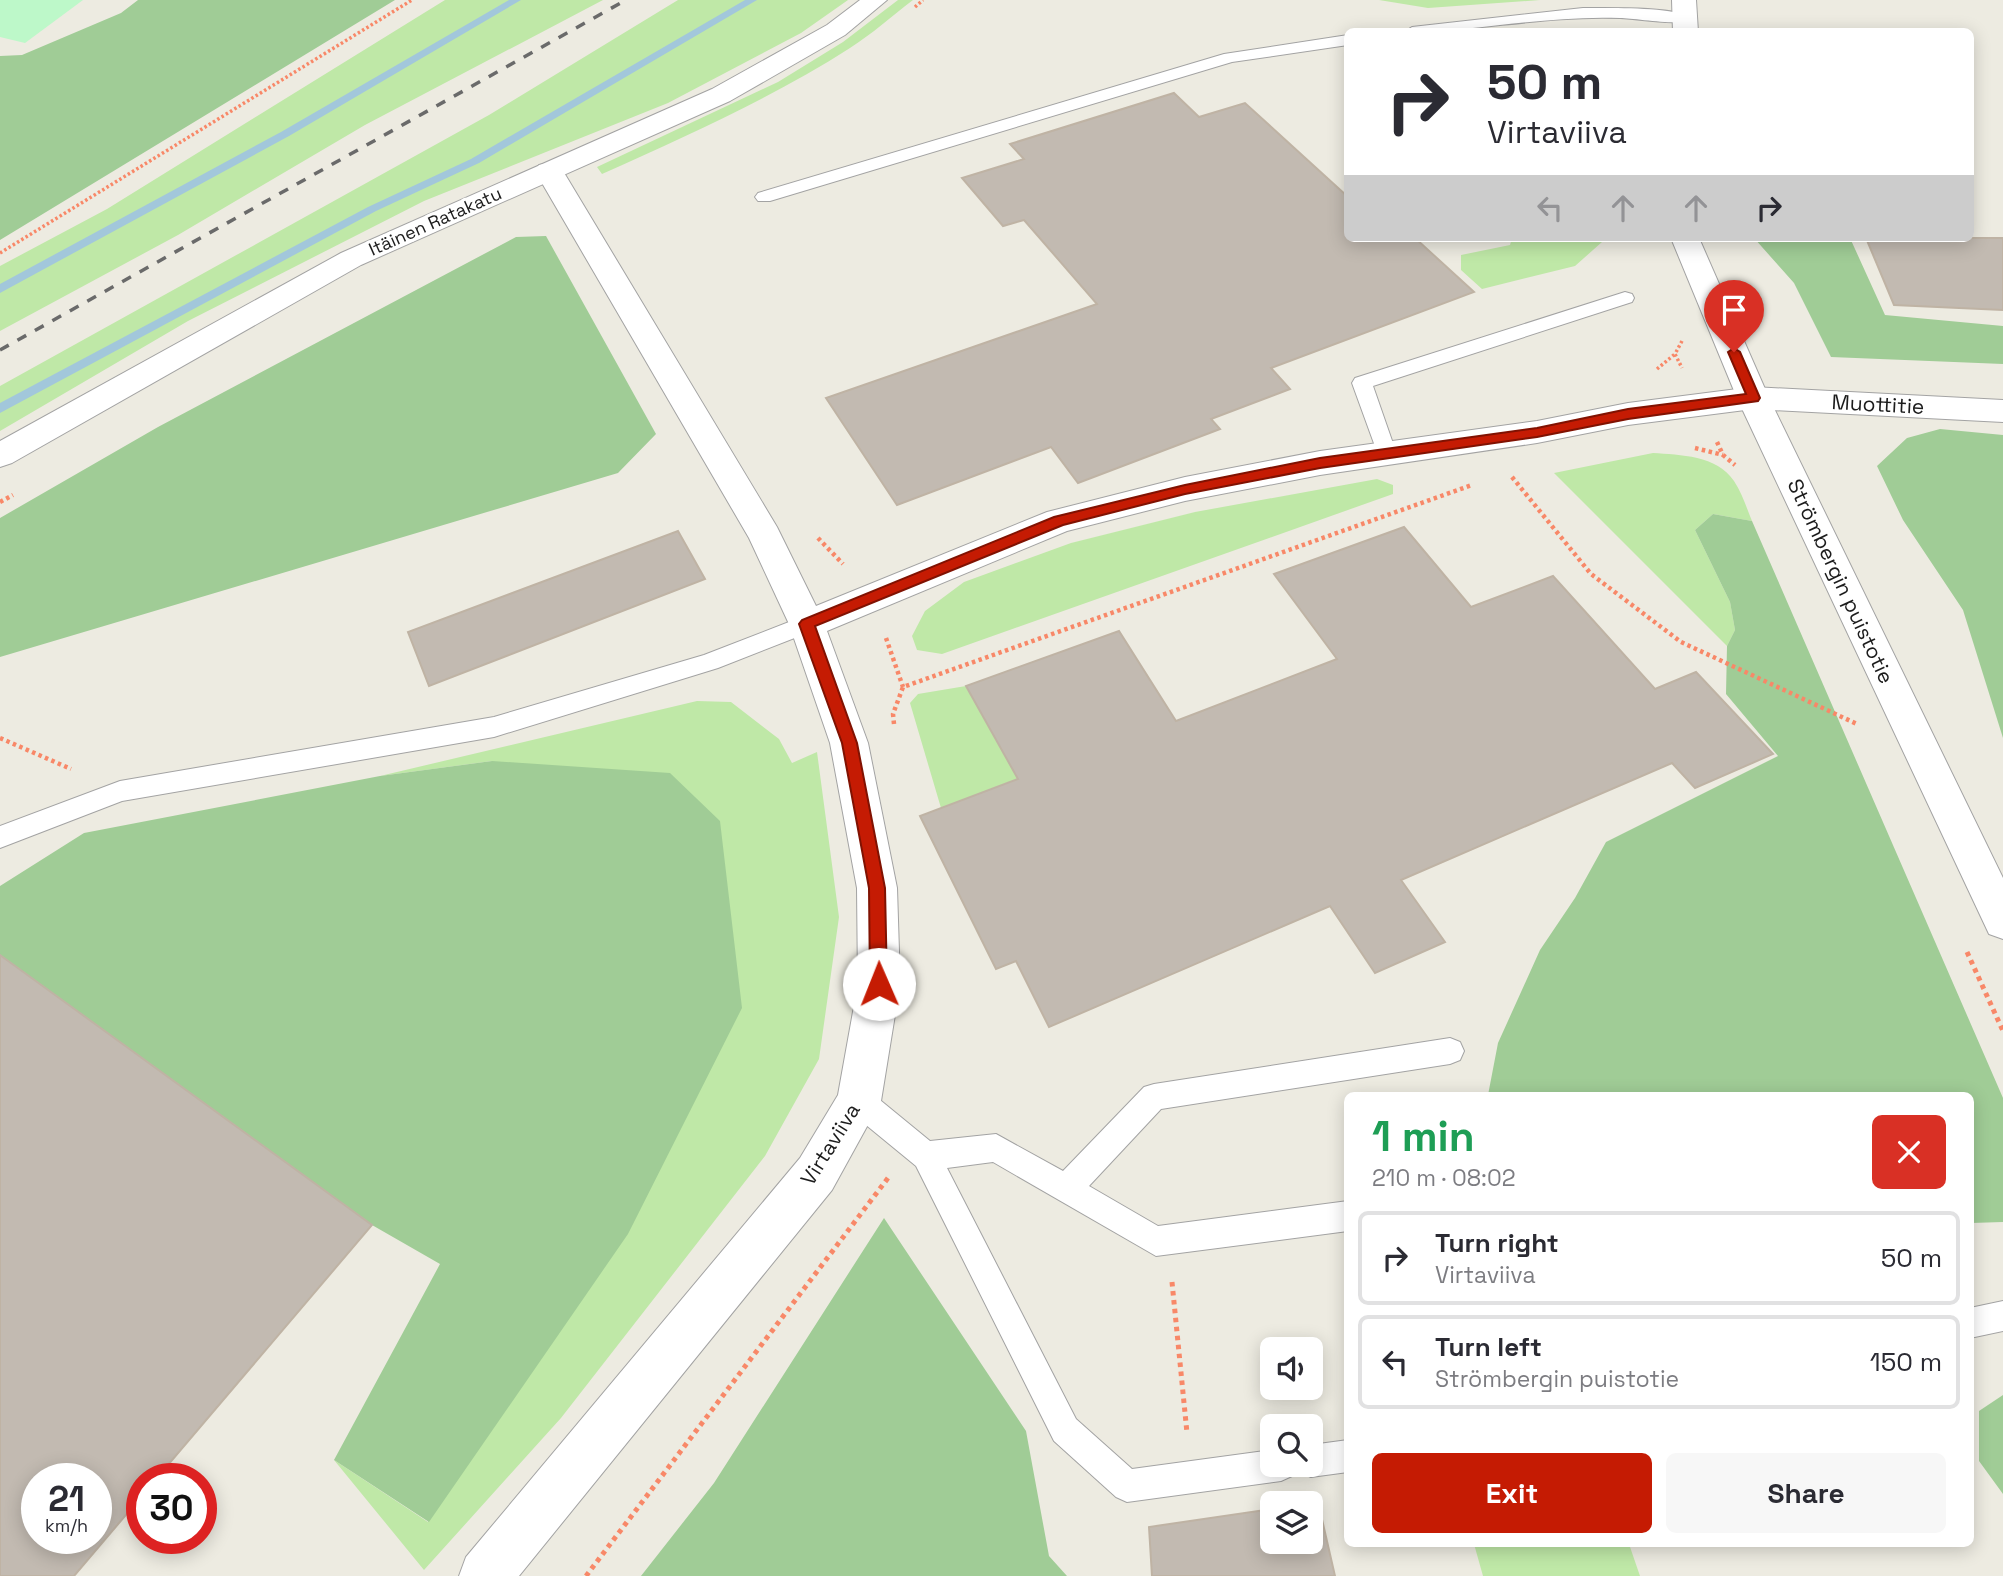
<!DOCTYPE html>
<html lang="en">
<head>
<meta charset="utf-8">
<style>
	body { margin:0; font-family:"Space Grotesk",sans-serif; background:#f7f7f7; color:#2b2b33; height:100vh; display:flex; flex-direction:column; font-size:26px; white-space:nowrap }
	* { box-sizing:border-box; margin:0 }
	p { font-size:23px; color:#7c7c81 }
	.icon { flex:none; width:38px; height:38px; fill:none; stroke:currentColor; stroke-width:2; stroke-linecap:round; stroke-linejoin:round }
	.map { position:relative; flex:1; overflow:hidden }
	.side { position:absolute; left:1344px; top:1092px; width:630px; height:455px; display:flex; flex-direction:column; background:#fff; border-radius:10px; box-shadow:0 4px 18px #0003 }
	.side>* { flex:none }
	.hud { position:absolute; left:1344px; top:28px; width:630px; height:214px; border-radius:10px; box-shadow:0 4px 18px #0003; background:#fff; color:#2b2b33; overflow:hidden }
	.buttons { position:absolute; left:1260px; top:1337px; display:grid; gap:14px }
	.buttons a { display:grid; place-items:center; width:63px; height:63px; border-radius:10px; background:#fff; box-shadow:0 4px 18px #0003; font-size:35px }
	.speed { position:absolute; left:21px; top:1463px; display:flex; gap:14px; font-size:35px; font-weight:700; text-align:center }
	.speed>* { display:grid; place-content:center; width:91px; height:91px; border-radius:50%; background:#fff; box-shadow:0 4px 18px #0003; line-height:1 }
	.speed small { font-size:18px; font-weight:400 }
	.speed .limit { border:10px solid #d22; background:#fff; color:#111 }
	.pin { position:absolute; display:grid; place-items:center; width:60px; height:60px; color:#fff; margin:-72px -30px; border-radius:50% 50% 50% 0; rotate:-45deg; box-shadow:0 0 7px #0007 }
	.pin .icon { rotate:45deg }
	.me { position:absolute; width:77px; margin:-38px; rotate:359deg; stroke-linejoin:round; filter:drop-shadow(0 0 5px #0008) }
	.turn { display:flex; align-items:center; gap:24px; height:147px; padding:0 28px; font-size:32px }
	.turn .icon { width:91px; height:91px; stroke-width:2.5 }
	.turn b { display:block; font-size:49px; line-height:60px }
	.lanes { display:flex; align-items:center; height:66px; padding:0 28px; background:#0003; justify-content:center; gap:35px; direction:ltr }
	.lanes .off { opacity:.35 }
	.round { display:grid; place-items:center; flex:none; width:74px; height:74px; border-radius:10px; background:#f7f7f7 }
	.overview { display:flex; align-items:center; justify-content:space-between; height:119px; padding:0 28px }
	h1 { font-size:42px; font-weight:600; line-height:52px; color:#1e9e55 }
	.action { display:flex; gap:14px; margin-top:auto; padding:14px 28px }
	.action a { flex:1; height:80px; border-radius:10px; background:#c51b03; color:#fff; font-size:28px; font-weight:600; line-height:80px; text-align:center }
	.action a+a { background:#f7f7f7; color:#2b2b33 }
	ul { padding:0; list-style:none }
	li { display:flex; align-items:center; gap:21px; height:94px; margin:0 14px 10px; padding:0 14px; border:4px solid #e1e1e2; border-radius:10px }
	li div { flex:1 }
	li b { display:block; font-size:26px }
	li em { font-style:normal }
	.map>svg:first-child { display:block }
	.grass { fill:#bfe8a7 }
	.forest { fill:#a0cc96 }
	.park { fill:#bdf8c9 }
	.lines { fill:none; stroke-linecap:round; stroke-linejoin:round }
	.stream { fill:#a2c7db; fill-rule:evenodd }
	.building { fill:#c2bab1; stroke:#bfb3a4; stroke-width:2; fill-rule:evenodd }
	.service-casing { stroke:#a3a3a3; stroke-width:2 }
	.minor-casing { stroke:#a3a3a3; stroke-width:2 }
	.tertiary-casing { stroke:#a3a3a3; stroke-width:2 }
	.path-far2 { stroke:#f88868; stroke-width:3.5; stroke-dasharray:2.5 2.5; stroke-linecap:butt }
	.path-far1 { stroke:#f88868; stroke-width:4.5; stroke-dasharray:3.5 3.5; stroke-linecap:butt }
	.path { stroke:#f88868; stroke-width:5; stroke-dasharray:4.5 4.5; stroke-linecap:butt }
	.service { fill:#fff; fill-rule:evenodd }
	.minor { fill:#fff; fill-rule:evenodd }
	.tertiary { fill:#fff; fill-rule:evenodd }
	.rail { stroke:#6a6a6a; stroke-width:3.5; stroke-dasharray:10 10; stroke-linecap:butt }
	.route { fill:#c51b03; stroke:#801202; stroke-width:2 }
	.labels { text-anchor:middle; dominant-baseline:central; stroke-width:6; stroke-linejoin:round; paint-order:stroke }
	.far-street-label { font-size:18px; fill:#1c1c1c; stroke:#fff }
	.street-label { font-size:21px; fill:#1c1c1c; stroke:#fff }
</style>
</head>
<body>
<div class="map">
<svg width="2003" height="1576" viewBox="0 0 2003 1576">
	<rect width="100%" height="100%" fill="#edebe1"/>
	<path class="grass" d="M445,0h158l-238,125 -187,110 -178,96v-65l107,-57z
		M678,0h170l-47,33 -133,70 -244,98 -236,120 -188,110v-45l489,-271z
		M898,0h15c-21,16 -41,34 -63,48 -78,50 -164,88 -248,126l-5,-7 181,-85 65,-40z
		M1379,0h161l-112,8z
		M1512,238h90v4l-27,24 -93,23 -21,-19v-15l49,-10z
		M1653,453c27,2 64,2 81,28 8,12 13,28 18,40l-39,-7 -18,16 35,72 5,28 -8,16 -173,-173z
		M1377,479l16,6v9l-451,160 -25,-4 -5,-14 13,-25 39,-29 107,-39 124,-31z
		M966,686l42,74 48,4 -115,44 -31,-105 8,-9z
		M697,701l34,1 48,37 13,24 25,-11 22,165 -20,142 -54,97 -204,262 -137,152 -90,-110 94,62 64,-761 -112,15z
		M1474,1544h155l11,32h-157z"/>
	<path class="forest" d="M138,0h257l-395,240v-184l22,-1 99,-42z
		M546,236l110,198 -38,39 -618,184v-139l158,-91 358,-190z
		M1754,238h96l35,77 118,11v38l-172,-7 -37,-74z
		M1940,429l63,6v303l-40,-128 -60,-90 -26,-54 30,-28z
		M1713,514l39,7 251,577v124l-32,1 -1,-127 -482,-1 10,-52 42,-93 35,-52 31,-56 172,-86 -52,-62 1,-48 8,-16 -5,-28 -35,-72z
		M492,761l178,12 50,48 22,187 -114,226 -199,288 -95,-62 106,-196 -68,-39 -372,-270v-69l84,-53 296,-57z
		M884,1218l142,213 23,125 18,20h-426l73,-93z
		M2003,1395v99l-24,-33v-50z"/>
	<path class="park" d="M0,0h83l-58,43 -25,-6z"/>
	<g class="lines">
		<path class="stream" d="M509,0h12l-232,136 -289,157v-9l281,-152z
			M745,0h12l-278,163 -103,48 -376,202v-10l368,-196 103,-48z"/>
	</g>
	<path class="building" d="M1174,93l25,24 46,-14 103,94v41h67l59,54 -203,76 19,21 -79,30 9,10 -142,54 -27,-36 -154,58 -71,-107 271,-94 -73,-84 -21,6 -41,-48 62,-19 -14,-15z
		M1866,238h137v72l-109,-5z
		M1404,527l67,80 82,-31 102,113 41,-17 77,82 -78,34 -23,-25 -271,117 44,62 -70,31 -45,-67 -281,121 -33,-66 -20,8 -76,-153 98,-37 -52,-93 153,-55 57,90 161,-62 -63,-85z
		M678,531l27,48 -276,107 -21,-54z
		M0,955l372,270 -216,254h-14v17l-68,80h-74zM37,1479h59v59h-59z
		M1318,1502l17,74h-183l-3,-49 123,-18v33h39l-2,-39z"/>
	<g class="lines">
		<defs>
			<path id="service" d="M1583,8c21,0 97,-2 110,11 -8,8 -59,-1 -73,-1 -73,-3 -144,14 -216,14l8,-5z
				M1348,35v10l-116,17 -462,139h-12l-3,-4 3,-4 466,-139z
				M1625,292l7,2 2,4 -2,4 -259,84 24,69 -3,5 -7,2 -7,-2 -28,-77 3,-5z
				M807,615l8,3 3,6 -3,6 -97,38 -224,69 -372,64 -122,47v-22l120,-45 374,-64 210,-62z
				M1450,1038l10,4 4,9 -4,9 -10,4 -289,45 -72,77 69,40 190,-25v30l-192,25 -163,-94 -46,6 129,251 56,50 140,-19v15h39v-20l37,-5v32l-37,5 -11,-5 -3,-6 -5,10 -11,5 -154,21 -11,-5 -62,-56 -138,-275 -67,-55 -4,-10 4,-10 10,-3 10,3 61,50 66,-7 67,37 81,-84 10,-3z
				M2003,1301v30l-33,7v-30z"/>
			<path id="minor" d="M549,163l10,2 4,6 214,356 39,79 231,-94 138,-35 135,-26 217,-30 91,-18 125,-16 250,13v22l-250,-13 -125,16 -91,18 -217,32 -135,26 -118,30 -240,100 41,112 29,145 3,96 -19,117 -49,89 -313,386h-60l7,-19 334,-399 38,-63 20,-111 -1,-96 -27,-145 -41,-119 -40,-86 -214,-367 4,-6z"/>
			<path id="tertiary" d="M860,0h27l-42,35 -115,66 -369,164 -349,198 -12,4v-26l341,-188 371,-164 115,-64z
				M1672,0h24l2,32h-25z
				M1671,238h28l70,160 234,480v61l-14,-5 -252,-536z"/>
		</defs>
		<use href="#service" class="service-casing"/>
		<use href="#minor" class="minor-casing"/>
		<use href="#tertiary" class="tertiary-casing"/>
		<path class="path-far2" d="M915,7l8,-7
			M0,253l412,-253
			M1682,341l-7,13 7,14
			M1657,369l18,-15"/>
		<path class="path-far1" d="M1717,442l6,13 12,10
			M1695,448l28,7
			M1512,477l79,97 90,68 176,82
			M0,502l13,-7
			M818,538l25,26
			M886,638l17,49
			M894,724l-1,-10 10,-27 569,-202
			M0,738l71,31"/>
		<path class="path" d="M1967,952l36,79
			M1172,1282l15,151
			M586,1576l302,-398"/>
		<use href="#service" class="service"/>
		<use href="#minor" class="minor"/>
		<use href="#tertiary" class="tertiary"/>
		<path class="rail" d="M0,350l626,-350"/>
	</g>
	<path class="route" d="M1734,348l6,4 20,46 -2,3 -130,18 -91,18 -217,31 -135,26 -122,31 -248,101 42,117 28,145 2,96 -2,5 -6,3 -6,-3 -3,-5 -1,-96 -27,-145 -43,-119 3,-4 252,-103 131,-32 135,-27 217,-30 91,-19 118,-15 -18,-42z"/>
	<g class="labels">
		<g class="far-street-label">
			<text transform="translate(435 221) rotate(-24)">Itäinen Ratakatu</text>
		</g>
		<g class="street-label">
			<text transform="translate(1878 404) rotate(3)">Muottitie</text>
			<text transform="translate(1841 581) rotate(65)">Strömbergin puistotie</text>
			<text transform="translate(830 1144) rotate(-58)">Virtaviiva</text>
		</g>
	</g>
</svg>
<div class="buttons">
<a><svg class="icon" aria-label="sound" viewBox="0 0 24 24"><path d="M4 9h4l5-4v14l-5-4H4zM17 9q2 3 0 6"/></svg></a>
<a><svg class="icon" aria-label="search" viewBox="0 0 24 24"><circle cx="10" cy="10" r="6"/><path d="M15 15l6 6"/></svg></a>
<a><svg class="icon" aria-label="layers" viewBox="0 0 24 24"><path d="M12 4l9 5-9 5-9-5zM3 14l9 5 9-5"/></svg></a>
</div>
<div class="speed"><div>21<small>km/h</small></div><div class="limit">30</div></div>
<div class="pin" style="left:1734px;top:352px;background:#d93025"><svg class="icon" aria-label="arrive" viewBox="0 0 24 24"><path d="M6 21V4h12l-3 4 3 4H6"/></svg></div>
<svg class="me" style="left:879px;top:984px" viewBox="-20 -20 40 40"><circle r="19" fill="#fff"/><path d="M0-13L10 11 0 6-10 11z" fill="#c51b03"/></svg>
<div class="hud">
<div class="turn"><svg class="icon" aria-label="right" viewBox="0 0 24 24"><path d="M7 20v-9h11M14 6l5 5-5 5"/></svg><div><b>50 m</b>Virtaviiva</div></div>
<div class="lanes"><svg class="icon off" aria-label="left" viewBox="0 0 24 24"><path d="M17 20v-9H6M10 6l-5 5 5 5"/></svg><svg class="icon off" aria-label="ahead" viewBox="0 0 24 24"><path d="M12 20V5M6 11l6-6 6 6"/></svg><svg class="icon off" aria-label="ahead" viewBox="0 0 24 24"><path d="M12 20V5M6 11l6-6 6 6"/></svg><svg class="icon" aria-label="right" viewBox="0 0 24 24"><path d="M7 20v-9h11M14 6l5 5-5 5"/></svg></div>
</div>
<section class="side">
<div class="overview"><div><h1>1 min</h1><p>210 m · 08:02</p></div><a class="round" style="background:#d93025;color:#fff"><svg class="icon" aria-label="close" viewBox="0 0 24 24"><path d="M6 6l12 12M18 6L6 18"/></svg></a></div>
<ul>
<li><svg class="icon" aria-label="right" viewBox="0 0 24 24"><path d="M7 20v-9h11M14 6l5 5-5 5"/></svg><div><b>Turn right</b><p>Virtaviiva</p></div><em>50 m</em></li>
<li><svg class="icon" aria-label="left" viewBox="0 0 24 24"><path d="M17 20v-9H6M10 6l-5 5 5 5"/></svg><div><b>Turn left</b><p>Strömbergin puistotie</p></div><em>150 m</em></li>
</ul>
<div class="action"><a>Exit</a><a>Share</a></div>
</section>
</div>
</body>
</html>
